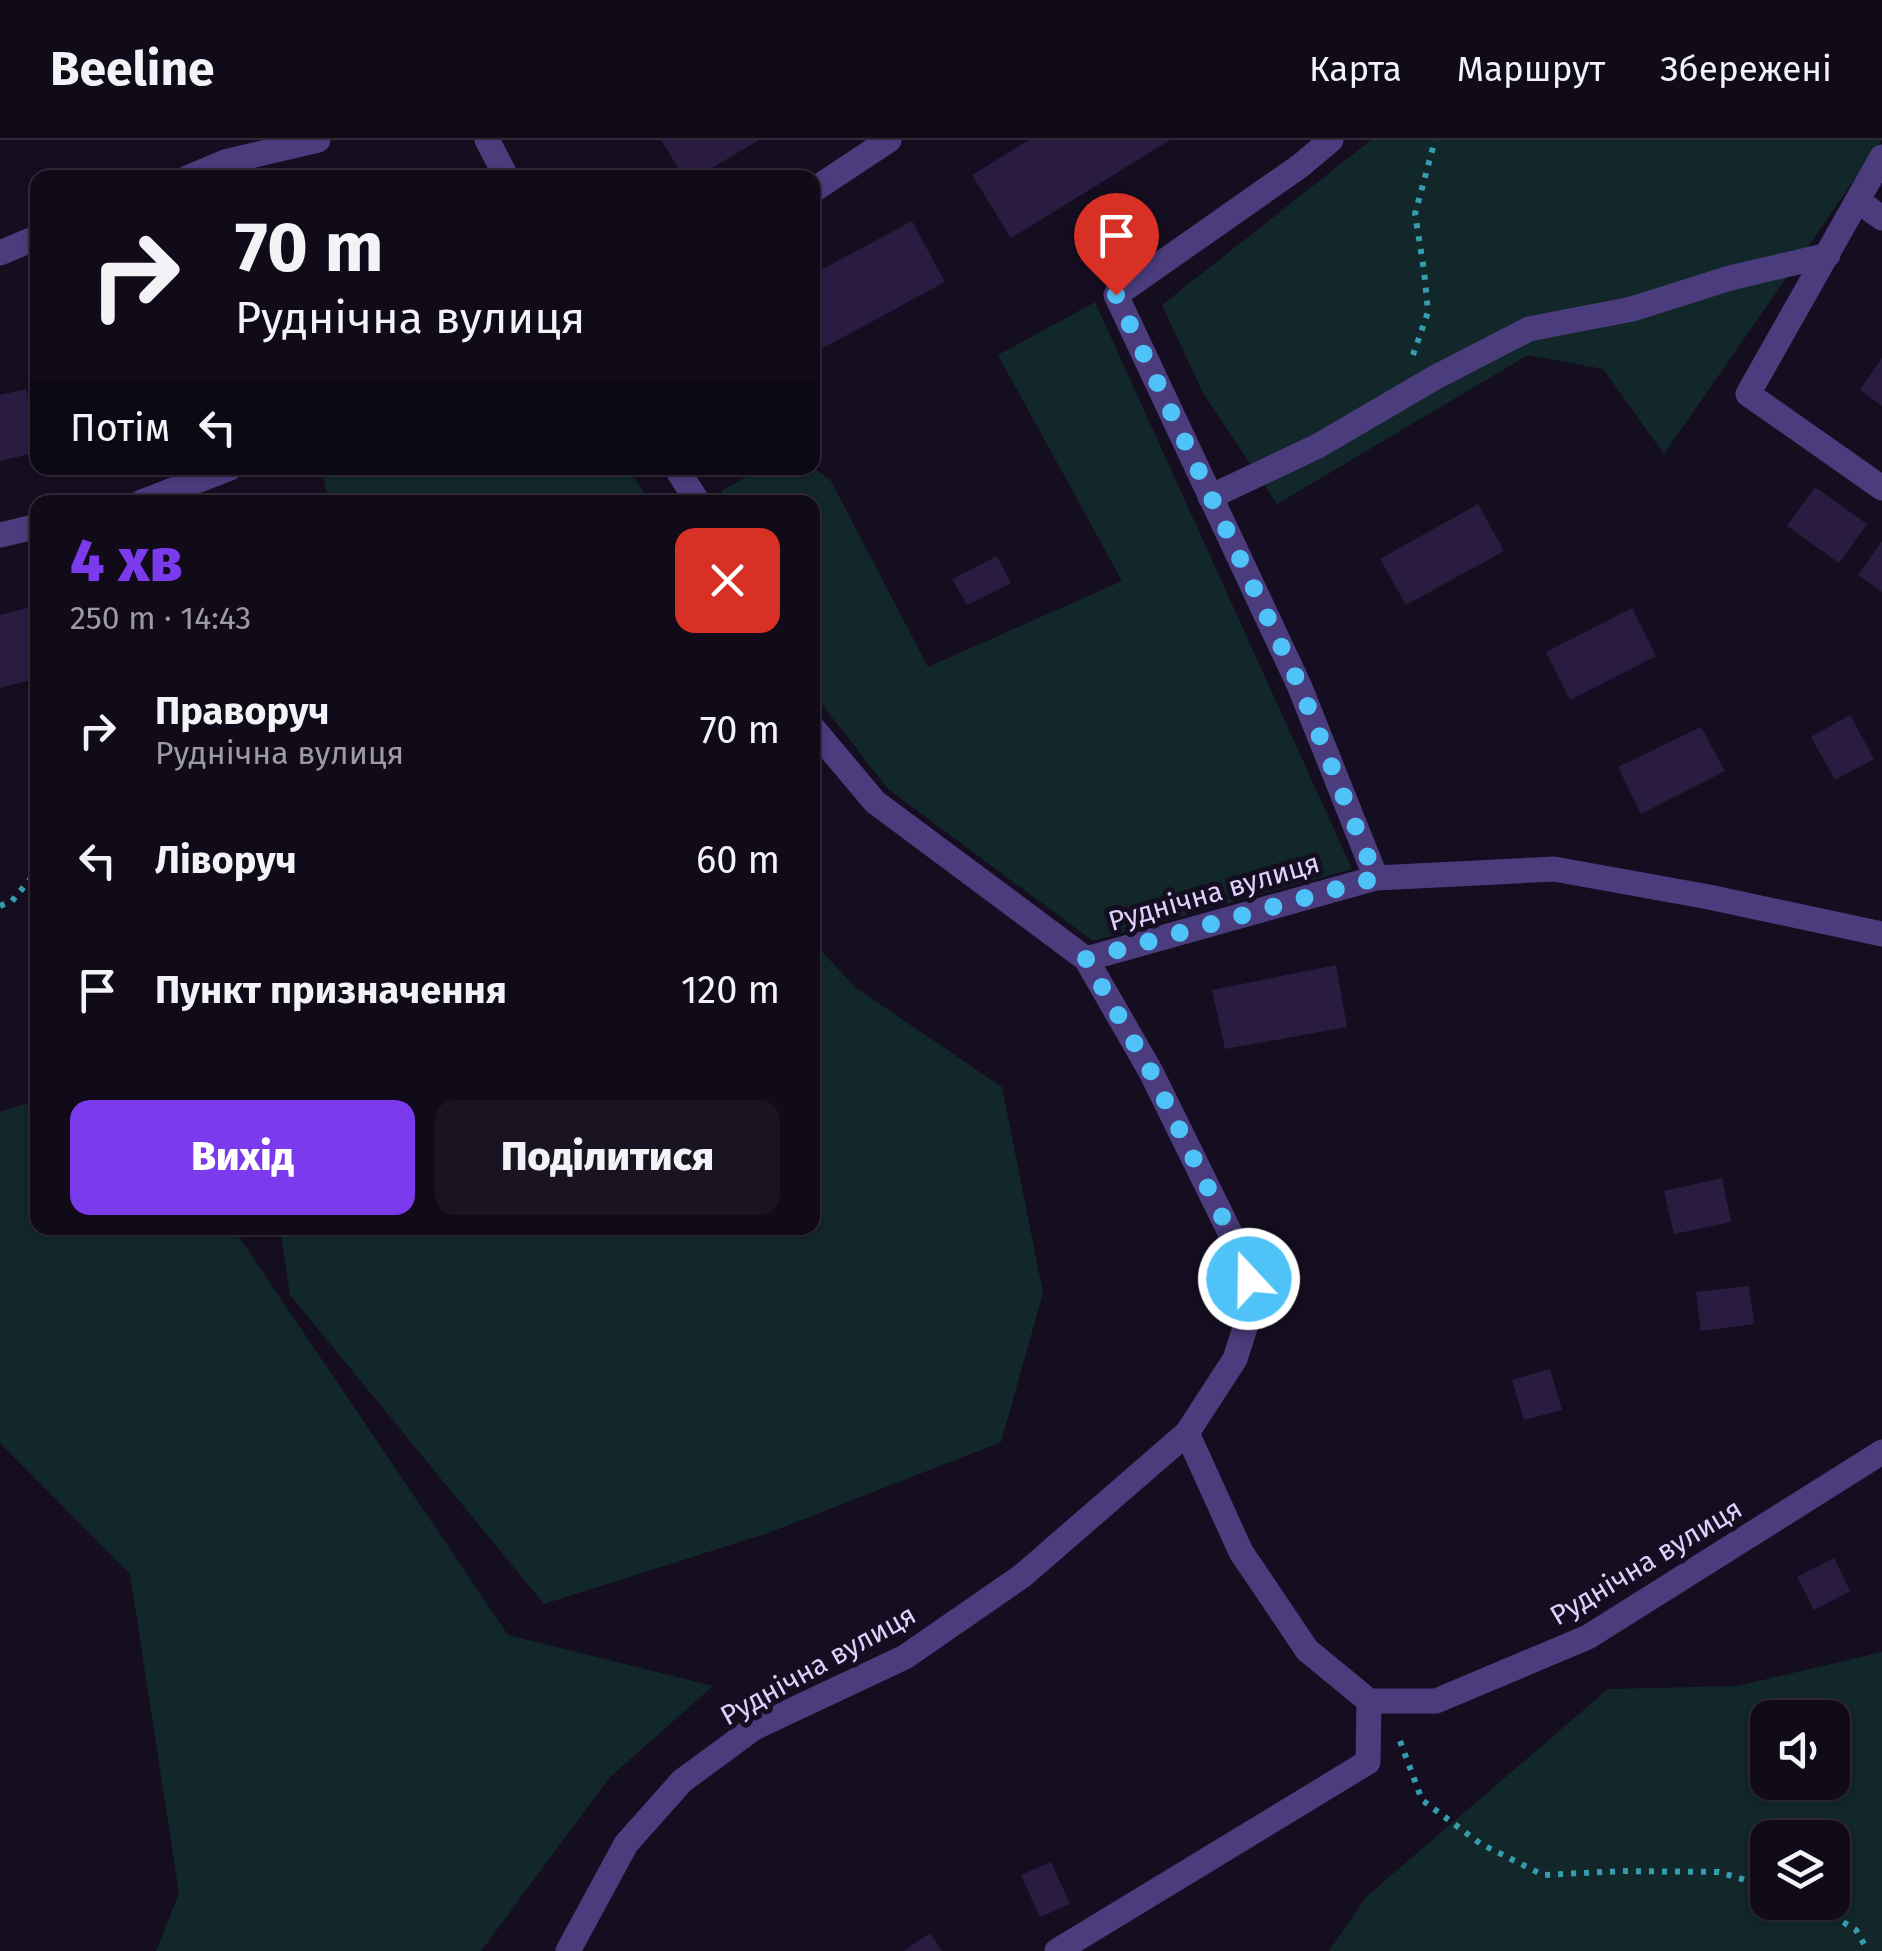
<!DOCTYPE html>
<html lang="uk">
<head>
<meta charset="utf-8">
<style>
	body { margin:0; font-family:"Fira Sans",sans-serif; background:#191322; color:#f1f3f6; height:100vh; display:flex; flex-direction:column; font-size:38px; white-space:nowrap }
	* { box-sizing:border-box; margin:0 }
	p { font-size:32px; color:#9c9aa2 }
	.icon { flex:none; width:55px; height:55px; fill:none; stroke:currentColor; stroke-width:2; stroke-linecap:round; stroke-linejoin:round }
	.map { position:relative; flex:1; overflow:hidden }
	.details { position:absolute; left:30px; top:355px; width:790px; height:740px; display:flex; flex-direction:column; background:#100a19; border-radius:20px; box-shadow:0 2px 8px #0004,0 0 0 2px #302b38 }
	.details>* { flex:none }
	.hud { position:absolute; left:30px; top:30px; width:790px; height:305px; border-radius:20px; box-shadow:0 2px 8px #0004,0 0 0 2px #302b38; background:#100a19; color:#f1f3f6; overflow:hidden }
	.fabs { position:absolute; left:1750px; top:1560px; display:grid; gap:20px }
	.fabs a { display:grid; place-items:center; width:100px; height:100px; border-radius:20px; background:#100a19; box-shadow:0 2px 8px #0004,0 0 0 2px #302b38; font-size:50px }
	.pin { position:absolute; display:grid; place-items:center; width:85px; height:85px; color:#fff; margin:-102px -42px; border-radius:50% 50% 50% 0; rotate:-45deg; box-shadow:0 0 10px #0007 }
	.pin .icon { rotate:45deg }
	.me { position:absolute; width:110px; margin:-55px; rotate:339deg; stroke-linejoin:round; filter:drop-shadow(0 0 8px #0008) }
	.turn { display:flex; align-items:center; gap:35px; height:210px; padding:0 40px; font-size:45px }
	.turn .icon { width:130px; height:130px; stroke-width:2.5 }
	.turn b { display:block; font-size:70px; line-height:85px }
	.then { display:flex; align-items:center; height:95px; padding:0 40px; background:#0003; gap:20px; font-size:38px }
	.round { display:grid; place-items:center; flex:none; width:105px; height:105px; border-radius:20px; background:#191322 }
	.headline { display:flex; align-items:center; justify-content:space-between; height:170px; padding:0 40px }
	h1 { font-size:60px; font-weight:800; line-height:75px; color:#7c3aed }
	.cta { display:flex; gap:20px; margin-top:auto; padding:20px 40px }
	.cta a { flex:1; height:115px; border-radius:20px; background:#7c3aed; color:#fff; font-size:40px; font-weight:800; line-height:115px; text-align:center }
	.cta a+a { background:#191322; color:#f1f3f6 }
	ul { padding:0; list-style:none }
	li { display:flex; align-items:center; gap:30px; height:130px; padding:0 40px }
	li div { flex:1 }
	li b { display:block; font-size:38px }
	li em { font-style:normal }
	header { display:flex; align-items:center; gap:60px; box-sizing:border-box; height:140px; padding:0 50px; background:#100a19; border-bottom:2px solid #302b38 }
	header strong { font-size:48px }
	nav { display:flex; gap:55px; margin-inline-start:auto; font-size:35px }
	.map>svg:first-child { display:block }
	.green { fill:#12272a; fill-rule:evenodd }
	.building { fill:#2a1c41 }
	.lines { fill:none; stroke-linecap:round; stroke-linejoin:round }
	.path { stroke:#359dad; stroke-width:6; stroke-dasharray:5 8; stroke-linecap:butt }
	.minor { stroke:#4b3c7d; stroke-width:25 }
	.route { stroke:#4fc3f7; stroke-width:18; stroke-dasharray:0 32.4 }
	.labels { text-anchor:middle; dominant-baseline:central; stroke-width:10; stroke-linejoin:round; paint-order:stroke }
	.street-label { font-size:28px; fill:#ded1fd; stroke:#150e21 }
</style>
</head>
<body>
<header>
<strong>Beeline</strong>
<nav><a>Карта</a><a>Маршрут</a><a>Збережені</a></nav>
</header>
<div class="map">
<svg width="1882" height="1811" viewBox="0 0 1882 1811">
	<rect width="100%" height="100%" fill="#150e21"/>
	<path class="green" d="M1371,0h511l-218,314 -61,-85 -75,-14 -251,149 -74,-111 -41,-88z
		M1095,162l257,567 -259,72 -205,-152 -71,-91 -5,-10v-186h-85l-6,-11 41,-23 51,-1 18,14 97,186 194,-86 -124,-226z
		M321,328h308l20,34h-320z
		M813,802l43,46 146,99 41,206 -42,149 -233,91 -224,71 -254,-309 -10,-67h532z
		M37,960l1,128h206l-7,6 271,401 205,51 -103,91 -129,174h-325l23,-58 -49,-319 -130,-131v-331z
		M1882,1512v299h-553l38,-55 241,-207 129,-3zM1768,1578h64v64h-64zM1768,1698h64v64h-64z"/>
	<path class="building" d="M661,0h98l-64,38h-11z
		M1029,0h141l-159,98 -39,-63z
		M912,81l33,61 -133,72v-79z
		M1882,218v48l-22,-16z
		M26,249l12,46v17l-38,9v-66z
		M1815,347l52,37 -28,39 -52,-37z
		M1478,364l26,47 -98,54 -26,-46z
		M1882,401v51l-24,-17z
		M997,416l14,27 -44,22 -15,-26z
		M38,465v73l-38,10v-73z
		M1632,468l24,48 -86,44 -24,-48z
		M1850,575l24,44 -39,21 -24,-43z
		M1701,587l24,44 -84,43 -23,-47z
		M1336,825l11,62 -122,22 -13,-59z
		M1722,1038l9,44 -57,12 -10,-43z
		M1749,1146l5,38 -53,7 -5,-39z
		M1550,1229l12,41 -38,10 -12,-40z
		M1834,1418l16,33 -36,19 -17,-33z
		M1051,1722l19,42 -30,13 -19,-42z
		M930,1793l12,18h-38z"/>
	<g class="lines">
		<path class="path" d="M1413,215l15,-43 -4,-42 -9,-56 20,-74
			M0,766l12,-5 26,-31
			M1400,1601l22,59 59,44 62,31 80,-4 96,1 49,15
			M1810,1762l46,28 12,21"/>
		<path class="minor" d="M487,0l20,38
			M1331,0l-31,26 -184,129 183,390 77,193
			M1882,17l-134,237 134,94
			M187,38l38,-16 93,-22
			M812,51l77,-51
			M1858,61l24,17
			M0,113l38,-16
			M676,328l22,34
			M1210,357l108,-51 116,-68 95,-49 103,-20 98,-31 98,-23
			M142,362l88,-34
			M0,395l38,-9
			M812,587l63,75 211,157
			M1369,1561l-62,-51 -41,-61 -25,-37 -54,-119 48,-74 19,-59 -11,-41 -92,-187 -65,-113 290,-81 178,-9 155,28 173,37
			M568,1811l58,-107 56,-63 72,-53 151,-71 117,-81 165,-143
			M1057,1811l311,-189 1,-61h67l152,-64 294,-185"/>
	</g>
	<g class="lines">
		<path class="route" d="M1116,155l183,389 77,194 -290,81 65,113 92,187 6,20"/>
	</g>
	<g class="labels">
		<g class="street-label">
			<text transform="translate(1214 752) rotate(-16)">Руднічна вулиця</text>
			<text transform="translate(1646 1422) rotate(-31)">Руднічна вулиця</text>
			<text transform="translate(818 1525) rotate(-29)">Руднічна вулиця</text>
		</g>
	</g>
</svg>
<div class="fabs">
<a><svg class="icon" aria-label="sound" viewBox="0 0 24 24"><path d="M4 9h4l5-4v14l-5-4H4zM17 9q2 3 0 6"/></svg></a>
<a><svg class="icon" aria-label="layers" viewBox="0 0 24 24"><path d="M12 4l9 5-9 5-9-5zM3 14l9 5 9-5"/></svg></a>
</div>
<div class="pin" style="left:1116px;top:155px;background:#d93025"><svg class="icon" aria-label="arrive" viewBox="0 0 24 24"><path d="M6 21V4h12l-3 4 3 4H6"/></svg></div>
<svg class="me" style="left:1249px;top:1139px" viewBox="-20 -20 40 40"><circle r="17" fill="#4fc3f7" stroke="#fff" stroke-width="3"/><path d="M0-11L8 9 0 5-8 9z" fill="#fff"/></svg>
<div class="hud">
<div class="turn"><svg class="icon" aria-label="right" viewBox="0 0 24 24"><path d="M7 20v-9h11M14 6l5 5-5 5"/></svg><div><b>70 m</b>Руднічна вулиця</div></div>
<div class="then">Потім<svg class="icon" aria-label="left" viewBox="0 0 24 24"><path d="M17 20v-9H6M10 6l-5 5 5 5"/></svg></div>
</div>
<section class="details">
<div class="headline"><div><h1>4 хв</h1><p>250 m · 14:43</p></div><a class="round" style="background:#d93025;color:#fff"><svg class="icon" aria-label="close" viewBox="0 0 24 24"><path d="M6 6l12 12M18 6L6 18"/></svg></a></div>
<ul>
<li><svg class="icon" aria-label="right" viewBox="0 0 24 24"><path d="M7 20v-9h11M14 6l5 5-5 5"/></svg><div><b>Праворуч</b><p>Руднічна вулиця</p></div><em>70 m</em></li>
<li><svg class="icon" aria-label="left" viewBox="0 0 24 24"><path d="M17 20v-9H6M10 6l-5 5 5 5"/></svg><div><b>Ліворуч</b></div><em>60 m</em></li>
<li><svg class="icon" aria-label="arrive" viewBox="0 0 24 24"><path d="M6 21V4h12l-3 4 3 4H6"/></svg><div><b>Пункт призначення</b></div><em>120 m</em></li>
</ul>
<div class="cta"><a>Вихід</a><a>Поділитися</a></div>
</section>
</div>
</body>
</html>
